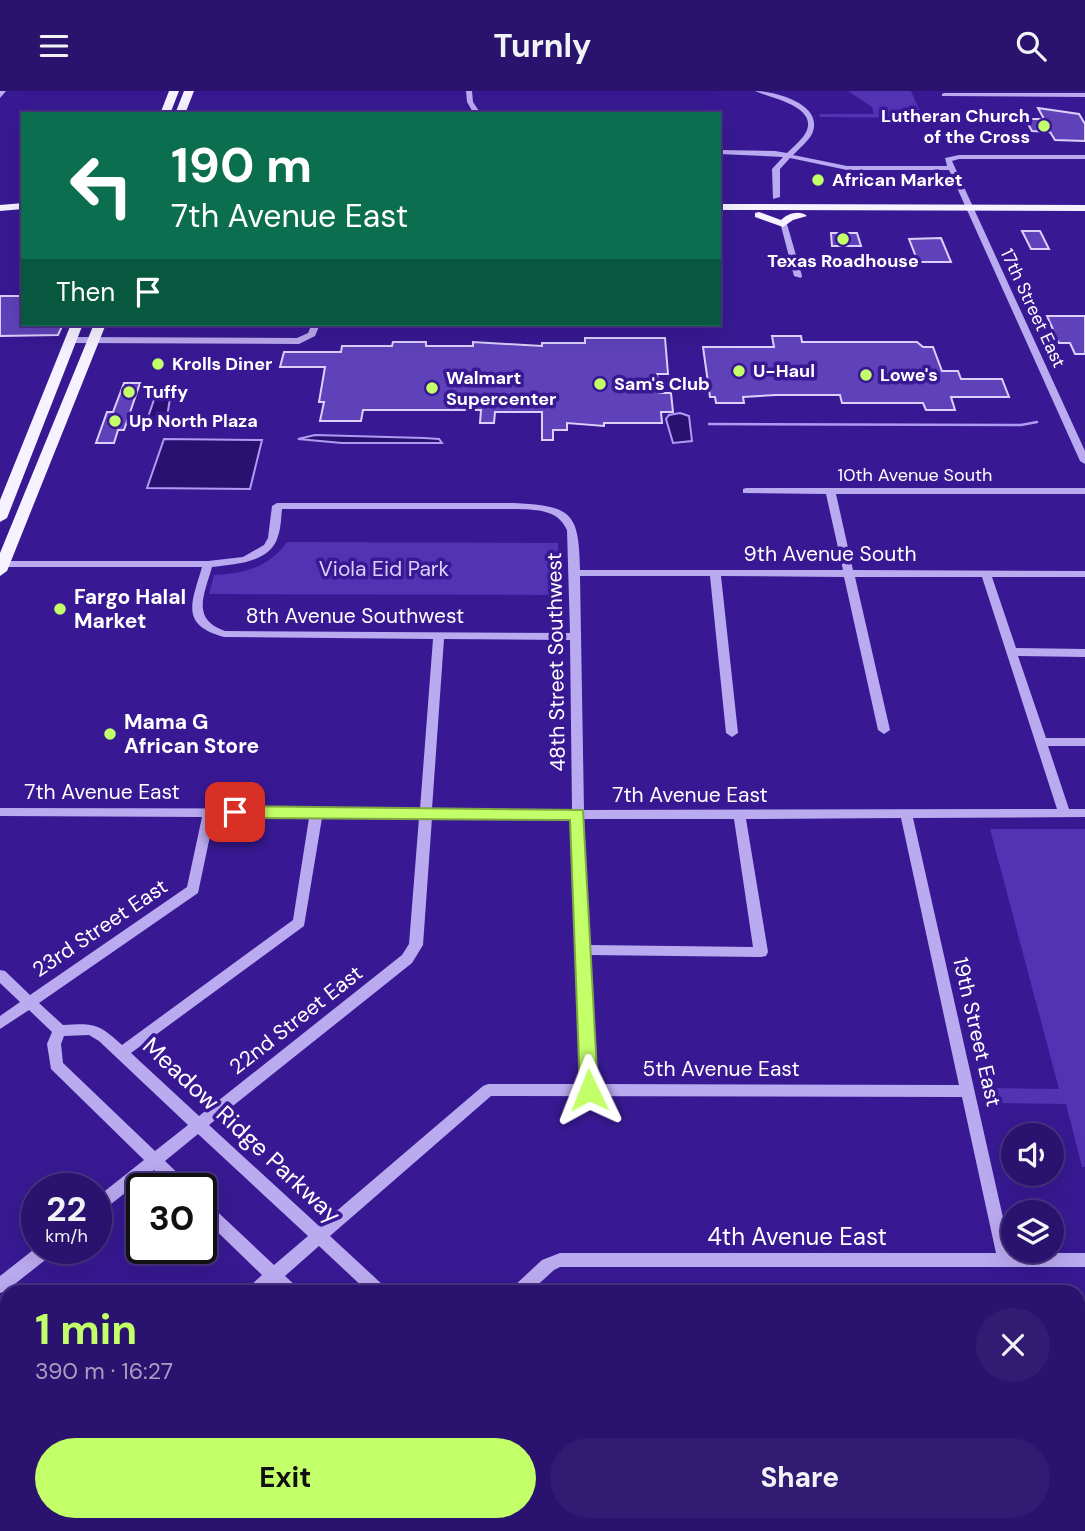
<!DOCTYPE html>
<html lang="en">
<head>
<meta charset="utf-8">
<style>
	body { margin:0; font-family:"DM Sans",sans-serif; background:#321c73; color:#f1f3f6; height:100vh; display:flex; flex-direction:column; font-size:26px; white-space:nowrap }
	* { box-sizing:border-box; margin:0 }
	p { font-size:23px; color:#a59ec2 }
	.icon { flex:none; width:38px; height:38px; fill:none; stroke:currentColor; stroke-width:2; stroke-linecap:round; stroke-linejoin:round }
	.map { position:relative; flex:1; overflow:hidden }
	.sheet { position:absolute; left:0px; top:1194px; width:1085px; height:247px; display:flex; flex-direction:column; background:#2a136e; border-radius:21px 21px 0 0; box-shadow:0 7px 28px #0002,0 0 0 2px #463281 }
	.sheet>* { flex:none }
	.guide { position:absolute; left:21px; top:21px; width:700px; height:214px; border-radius:0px; box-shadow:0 7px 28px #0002,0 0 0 2px #463281; background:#0b6e4f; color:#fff; overflow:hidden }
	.controls { position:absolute; left:1001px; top:1032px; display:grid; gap:14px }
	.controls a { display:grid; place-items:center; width:63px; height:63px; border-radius:50%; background:#2a136e; box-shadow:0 7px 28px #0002,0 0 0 2px #463281; font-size:35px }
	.speed { position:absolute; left:21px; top:1082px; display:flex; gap:14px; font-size:35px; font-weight:700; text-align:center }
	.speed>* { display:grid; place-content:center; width:91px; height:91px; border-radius:50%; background:#2a136e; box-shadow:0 7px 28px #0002,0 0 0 2px #463281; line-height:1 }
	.speed small { font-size:18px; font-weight:400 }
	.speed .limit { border:4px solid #111; border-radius:10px; background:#fff; color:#111 }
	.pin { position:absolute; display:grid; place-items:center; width:60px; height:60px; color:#fff; margin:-30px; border-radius:14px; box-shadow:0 4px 10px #0006 }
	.me { position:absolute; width:77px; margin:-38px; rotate:358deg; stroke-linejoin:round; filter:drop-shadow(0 0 5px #0008) }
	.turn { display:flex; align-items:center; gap:24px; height:147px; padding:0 35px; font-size:32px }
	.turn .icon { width:91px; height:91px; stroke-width:2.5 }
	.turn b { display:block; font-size:49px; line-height:60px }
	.then { display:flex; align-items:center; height:66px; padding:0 35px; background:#0003; gap:14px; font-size:26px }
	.round { display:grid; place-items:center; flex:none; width:74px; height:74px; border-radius:37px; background:#321c73 }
	.summary { display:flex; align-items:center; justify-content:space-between; height:119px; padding:0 35px }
	h1 { font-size:42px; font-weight:700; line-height:52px; color:#c3ff68 }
	.action { display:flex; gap:14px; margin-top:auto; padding:14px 35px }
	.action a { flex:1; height:80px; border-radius:42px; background:#c3ff68; color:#111; font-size:28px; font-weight:700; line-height:80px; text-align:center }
	.action a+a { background:#321c73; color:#f1f3f6 }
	header { display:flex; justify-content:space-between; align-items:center; height:91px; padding:0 35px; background:#2a136e; font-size:32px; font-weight:700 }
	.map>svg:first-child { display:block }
	.green { fill:#5233b4 }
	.water { fill:#291171; stroke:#af9cf2; stroke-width:2 }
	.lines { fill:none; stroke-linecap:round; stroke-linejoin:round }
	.stream { stroke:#af9cf2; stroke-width:2.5 }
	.building { fill:#5f42ba; stroke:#dad0fb; stroke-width:2 }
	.minor { fill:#baaaf0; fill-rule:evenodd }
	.major { fill:#f6f2ff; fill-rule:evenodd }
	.route { fill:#c3ff68; stroke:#7fa644; stroke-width:2 }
	.poi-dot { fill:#c3ff68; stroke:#381993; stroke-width:2.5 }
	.labels { text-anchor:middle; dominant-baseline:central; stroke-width:7; stroke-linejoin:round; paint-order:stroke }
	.far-poi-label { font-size:18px; font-weight:bold; fill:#fff; stroke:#381993; text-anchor:start }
	.far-street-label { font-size:18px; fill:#fff; stroke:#381993 }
	.street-label { font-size:21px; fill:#fff; stroke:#381993 }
	.park-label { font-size:21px; fill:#dad0fb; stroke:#381993 }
	.poi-label { font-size:21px; font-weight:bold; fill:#fff; stroke:#381993; text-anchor:start }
	.near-street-label { font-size:24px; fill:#fff; stroke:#381993 }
</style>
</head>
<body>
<header><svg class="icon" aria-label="menu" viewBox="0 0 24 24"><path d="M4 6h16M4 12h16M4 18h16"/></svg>Turnly<svg class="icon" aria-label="search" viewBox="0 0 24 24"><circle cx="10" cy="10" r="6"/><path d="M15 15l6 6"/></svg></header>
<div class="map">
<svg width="1085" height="1440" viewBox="0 0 1085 1440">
	<rect width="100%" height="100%" fill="#381993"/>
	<path class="green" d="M848,0h63l12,27 -103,-1 -1,-3h55l-2,-7z
		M287,451l271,1 1,52 -350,-1 5,-19c29,-1 56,-8 73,-33z
		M990,738h95v338h-3l-16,-63 -74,-1 -4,-15 71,1z"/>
	<path class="water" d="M161,298l10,3 -4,25 5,6 -19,1 -6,-4 10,-29z
		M680,322l9,3 3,25 -19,2 -7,-24 3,-4z
		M315,344l109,3 15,1 3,4h-100l-44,-4z
		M164,348l98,1 -12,49 -103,-1z"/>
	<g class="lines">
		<path class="stream" d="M709,333l312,1 16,-3"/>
	</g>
	<path class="building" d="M1038,17l41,6 6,10v17l-30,-1 -5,-8 -18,-1 -7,-12h19z
		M1022,140h18l9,18h-18z
		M831,142h26l4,13h-29z
		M941,147l10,24h-33l-9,-23z
		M0,205h23v28h40l-5,11 -58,1z
		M1047,225h38v38h-10l-5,-11h-11z
		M772,245h29l1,6h115l6,5h10l9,24h16l3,8h41l7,18h-58l4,13h-29l-3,-7h-81l-2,-8h-64l-33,2 1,6h-28l-1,-6h-5l-7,-50h71z
		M585,247h80l3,36h-11l2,19h12l2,19h-12l1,11h-58v3l-37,-3v7h-14v10h-11v-28h-47l-1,11h-14l1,-13h-118l-2,11h-41l4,-19h-5l6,-35h-45l4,-15h57l1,-6h50l1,-4h33v4h47v-4l69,4v-3h43z
		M124,292h16l-16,47h-6l-4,13h-18l11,-31h6z"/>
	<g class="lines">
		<path class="minor" d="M0,0h6l-6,7z
			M466,0h6l1,11 8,12h-7l-7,-12z
			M755,0c20,0 70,13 57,43 -4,7 -13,15 -19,21l54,11h100l-2,-8 14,-3h126v4h-126l-7,2 133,290v13l-5,-3 -131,-291h-102l-57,-12 -10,11v28l-7,2 -1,-30 11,-12 -64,-3v-4l56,1 12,2c5,-5 11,-10 16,-16 22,-30 -33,-39 -48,-46z
			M944,2h141v4l-143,-1v-2z
			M780,131l7,2 15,52 -1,2 -7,-2z
			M312,233h8l-5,12 -16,8 -228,-1 -4,-3 4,-3 226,1 11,-5z
			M746,397h339v6h-249l17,76 232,1v6h-93l24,71 69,1v8l-67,-1 28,82h39v8h-37l21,63h16v8l-172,1 98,435h74v14h-525l-6,3 -23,21h-19l2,-5 28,-26 18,-7h436l-34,-156 -471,-1 -161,140 54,50 2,5h-19l-48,-45 -34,30 11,10 2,5h-19l-5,-5 -7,5h-19l2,-5 12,-11 -61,-59v-17l5,2 68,64 34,-29 -110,-102 -33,27 23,22 2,5h-17l-19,-18 -53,42 -5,2v-16l48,-38 -93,-91 -4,-25 5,-12 -23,-22 -29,19v-13l20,-14 -20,-19v-13l5,1 25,24 157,-108 15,-70 -202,-1v-8l420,1 13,-170 -209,-2c-45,-12 -32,-35 -22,-70h-202v-6h208l35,-4 21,-12 4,-7 4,-32 5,-3h237c58,3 65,9 66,67h263l-17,-76 -83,-1v-4zM282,418h232c21,1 43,-1 53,21l3,103 -345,-2c-35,-12 -20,-38 -13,-64 23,-3 59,-4 66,-31 3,-8 3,-18 4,-27zM580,485h130l16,157 6,4 6,-4 -17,-157 123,1 34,153 6,4 6,-4 -35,-153h127l75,232 -473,1zM444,548l126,1 2,170 -140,-1zM214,726l95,1 -16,102 -171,125c-24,-22 -28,-22 -59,-20l-24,-22 159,-110zM322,727h97l-10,126 -7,11 -203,161 -68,-63 173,-127zM432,727l140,1 10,265h-94l-5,2 -164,140 -110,-101 203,-162 11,-18zM901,727l58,267 -363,-1 -6,-129 171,2 5,-1 2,-4 -22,-133zM584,728h150l19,128 -163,-2zM89,944l10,6 89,84 -33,26 -92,-88 -2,-19 3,-8z
			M37,1156l19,1 -2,5 -48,38 -6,2v-17z
			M1078,1341h7v18h-7z
			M268,1433h22l-3,7h-22z
			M520,1433h22l3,7h-22z
			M618,1433h22l3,7h-22z
			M885,1433h18l1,7h-18z
			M1054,1433h18l1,7h-18z"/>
		<path class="major" d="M169,0h10l-9,23h-10z
			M184,0h10l-9,23h-10z
			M23,112v6l-23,2v-6z
			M719,113l366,1v6l-366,-1z
			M759,121l22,8c7,-7 19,-10 26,-4l-14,4 -10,7 -28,-10v-4z
			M71,233h12l-76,194 -7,4v-22z
			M94,233h12l-99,247 -7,5v-23z"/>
	</g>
	<path class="route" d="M235,715l348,4 15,280 -3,5h-13l-2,-5 -10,-270 -335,-2 -8,-6z"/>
	<g class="poi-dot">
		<circle cx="1044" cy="35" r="7"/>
		<circle cx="818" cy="89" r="7"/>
		<circle cx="843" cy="148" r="7"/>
		<circle cx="158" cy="273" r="7"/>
		<circle cx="739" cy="280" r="7"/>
		<circle cx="866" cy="284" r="7"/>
		<circle cx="600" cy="293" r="7"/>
		<circle cx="432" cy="297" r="7"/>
		<circle cx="129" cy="301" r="7"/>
		<circle cx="115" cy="330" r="7"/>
		<circle cx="60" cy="518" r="7"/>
		<circle cx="110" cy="643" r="7"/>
	</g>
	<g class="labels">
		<g class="far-poi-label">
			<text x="1030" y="25" text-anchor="end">Lutheran Church<tspan x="1030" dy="21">of the Cross</tspan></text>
			<text x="832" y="89">African Market</text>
			<text x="843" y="170" text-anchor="middle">Texas Roadhouse</text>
			<text x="172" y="273">Krolls Diner</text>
			<text x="753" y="280">U-Haul</text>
			<text x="880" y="284">Lowe's</text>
			<text x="446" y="287">Walmart<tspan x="446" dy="21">Supercenter</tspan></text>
			<text x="614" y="293">Sam's Club</text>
			<text x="143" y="301">Tuffy</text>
			<text x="129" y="330">Up North Plaza</text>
		</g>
		<g class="far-street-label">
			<text transform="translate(1033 217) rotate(65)">17th Street East</text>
			<text x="915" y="384">10th Avenue South</text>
		</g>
		<g class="street-label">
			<text x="830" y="463">9th Avenue South</text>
			<text x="355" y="525">8th Avenue Southwest</text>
			<text transform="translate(556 571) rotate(-91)">48th Street Southwest</text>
			<text x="102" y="701">7th Avenue East</text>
			<text x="690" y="704">7th Avenue East</text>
			<text transform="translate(100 837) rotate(-34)">23rd Street East</text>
			<text transform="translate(296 929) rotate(-38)">22nd Street East</text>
			<text transform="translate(977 941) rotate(77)">19th Street East</text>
			<text x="721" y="978">5th Avenue East</text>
		</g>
		<g class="park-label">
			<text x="384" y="478">Viola Eid Park</text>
		</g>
		<g class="poi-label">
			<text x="74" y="506">Fargo Halal<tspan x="74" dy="24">Market</tspan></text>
			<text x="124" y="631">Mama G<tspan x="124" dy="24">African Store</tspan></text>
		</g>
		<g class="near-street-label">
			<text transform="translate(242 1039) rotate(43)">Meadow Ridge Parkway</text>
			<text x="797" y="1145">4th Avenue East</text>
		</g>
	</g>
</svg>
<div class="controls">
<a><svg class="icon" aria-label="sound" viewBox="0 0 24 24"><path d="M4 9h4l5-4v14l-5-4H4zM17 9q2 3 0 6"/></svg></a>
<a><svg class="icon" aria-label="layers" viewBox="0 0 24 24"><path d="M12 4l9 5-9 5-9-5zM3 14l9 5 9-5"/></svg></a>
</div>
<div class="speed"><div>22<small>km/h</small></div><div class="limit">30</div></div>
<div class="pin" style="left:235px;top:721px;background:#d93025"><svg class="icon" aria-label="arrive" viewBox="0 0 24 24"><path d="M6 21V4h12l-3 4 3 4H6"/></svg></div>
<svg class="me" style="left:589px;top:999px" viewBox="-20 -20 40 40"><path d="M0-17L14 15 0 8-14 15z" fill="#c3ff68" stroke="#fff" stroke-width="4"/></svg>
<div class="guide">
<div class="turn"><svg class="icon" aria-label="left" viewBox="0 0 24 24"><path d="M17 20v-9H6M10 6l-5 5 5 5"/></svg><div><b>190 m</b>7th Avenue East</div></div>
<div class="then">Then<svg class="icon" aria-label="arrive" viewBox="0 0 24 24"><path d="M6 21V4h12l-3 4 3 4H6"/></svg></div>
</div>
<section class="sheet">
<div class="summary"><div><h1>1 min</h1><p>390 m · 16:27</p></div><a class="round"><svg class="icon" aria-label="close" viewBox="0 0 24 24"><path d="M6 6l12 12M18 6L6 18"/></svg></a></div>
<div class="action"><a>Exit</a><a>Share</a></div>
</section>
</div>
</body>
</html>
